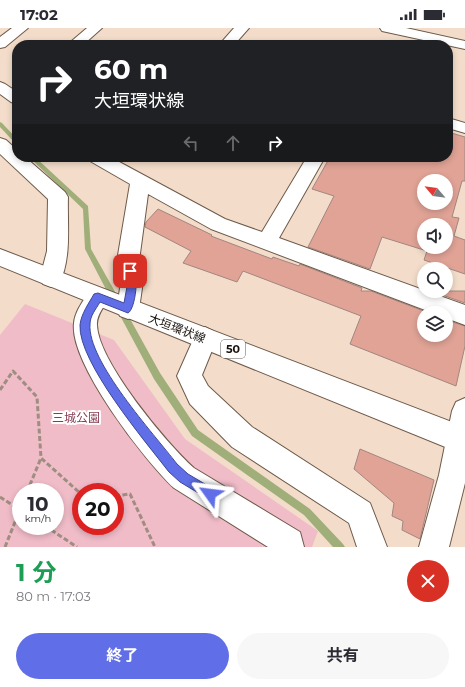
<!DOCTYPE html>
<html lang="ja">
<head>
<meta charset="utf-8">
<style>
	body { margin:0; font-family:Montserrat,"Noto Sans JP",sans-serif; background:#f7f7f7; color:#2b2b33; height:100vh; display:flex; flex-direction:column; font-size:15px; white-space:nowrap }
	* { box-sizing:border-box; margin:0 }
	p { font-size:13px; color:#7c7c81 }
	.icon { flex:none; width:22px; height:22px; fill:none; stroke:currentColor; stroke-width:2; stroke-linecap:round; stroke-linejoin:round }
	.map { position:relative; height:519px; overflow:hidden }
	.panel { display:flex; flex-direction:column; background:#fff; flex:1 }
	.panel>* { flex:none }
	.hud { position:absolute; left:12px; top:12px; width:441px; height:122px; border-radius:16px; box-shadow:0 2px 6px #0003; background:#202124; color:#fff; overflow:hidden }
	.needle { width:26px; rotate:299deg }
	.tools { position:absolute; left:417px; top:146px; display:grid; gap:8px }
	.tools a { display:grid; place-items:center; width:36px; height:36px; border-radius:50%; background:#fff; box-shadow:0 2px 6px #0003; font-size:20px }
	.speed { position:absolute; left:12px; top:455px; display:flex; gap:8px; font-size:20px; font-weight:700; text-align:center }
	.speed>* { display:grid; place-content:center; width:52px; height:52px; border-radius:50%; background:#fff; box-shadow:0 2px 6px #0003; line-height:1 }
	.speed small { font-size:10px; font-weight:400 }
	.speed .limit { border:6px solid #d22; background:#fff; color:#111 }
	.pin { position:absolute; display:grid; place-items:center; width:34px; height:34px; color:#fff; margin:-17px; border-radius:8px; box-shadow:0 2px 6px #0006 }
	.me { position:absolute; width:44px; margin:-22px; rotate:301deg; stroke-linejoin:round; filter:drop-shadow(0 0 3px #0008) }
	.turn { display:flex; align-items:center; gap:14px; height:84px; padding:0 16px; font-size:18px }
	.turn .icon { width:52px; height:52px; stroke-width:2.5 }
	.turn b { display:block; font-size:28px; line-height:34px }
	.lanes { display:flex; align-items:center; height:38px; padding:0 16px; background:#0003; justify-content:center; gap:20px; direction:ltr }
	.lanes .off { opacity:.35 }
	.round { display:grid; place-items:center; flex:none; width:42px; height:42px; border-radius:21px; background:#f7f7f7 }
	.overview { display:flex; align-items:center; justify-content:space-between; height:68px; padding:0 16px }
	h1 { font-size:24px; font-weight:700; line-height:30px; color:#1e9e55 }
	.cta { display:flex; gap:8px; margin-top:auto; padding:8px 16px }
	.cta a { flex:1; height:46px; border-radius:24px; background:#606fe7; color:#fff; font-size:16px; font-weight:700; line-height:46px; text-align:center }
	.cta a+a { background:#f7f7f7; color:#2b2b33 }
	.status { display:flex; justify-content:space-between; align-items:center; height:28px; padding:0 20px; background:#fff; direction:ltr }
	.status svg { height:11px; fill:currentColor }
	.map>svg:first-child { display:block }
	.green { fill:#f0bcc8; fill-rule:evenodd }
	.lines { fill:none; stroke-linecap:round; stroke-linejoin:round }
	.stream { fill:#a0ae79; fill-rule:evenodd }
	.building { fill:#e0a396; stroke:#a28681; fill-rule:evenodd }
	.minor-casing { stroke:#6e5a4a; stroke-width:2 }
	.major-casing { stroke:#6e5a4a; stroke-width:2 }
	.path { stroke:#9e8d80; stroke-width:3; stroke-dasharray:5 2.5; stroke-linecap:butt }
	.minor { fill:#fff; fill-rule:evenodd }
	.major { fill:#fff; fill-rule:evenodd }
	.route { fill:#606fe7; stroke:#3e4896 }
	.labels { text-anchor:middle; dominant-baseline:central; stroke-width:4; stroke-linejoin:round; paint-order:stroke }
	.shield { fill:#fff; stroke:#5e5854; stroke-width:1 }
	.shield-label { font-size:11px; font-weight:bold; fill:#19110b }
	.street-label { font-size:12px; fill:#19110b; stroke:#fff }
	.park-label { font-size:12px; fill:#863b52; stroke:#fff }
</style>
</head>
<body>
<div class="status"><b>17:02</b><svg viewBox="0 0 49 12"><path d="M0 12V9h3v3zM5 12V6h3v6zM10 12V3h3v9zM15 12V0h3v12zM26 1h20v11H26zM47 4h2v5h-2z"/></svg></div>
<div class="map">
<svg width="465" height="519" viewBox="0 0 465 519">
	<rect width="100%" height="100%" fill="#f3ddca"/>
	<path class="green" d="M25,276l89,36 71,99 133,92 -6,16h-312v-212zM21,464h34v34h-34zM81,464h34v34h-34z"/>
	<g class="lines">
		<path class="stream" d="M0,94l2,1 15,16v5l-2,-1 -15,-16z
			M29,129h6l53,49 3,43 27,48 1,2 -1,2 -3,1 -3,-1 -27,-52 -2,-40z
			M121,279l3,1 36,65 38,57 112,79 33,35 2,3h-12l-29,-32 -112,-79 -38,-57 -37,-69 1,-2z"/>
	</g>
	<path class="building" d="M448,104l17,5v44h-3l-10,36 7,1 -5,18 11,4v34l-41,-14 3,-9 -45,-14 -12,32 -62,-22 26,-51 -22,-7 18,-32h77l14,4 1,-4h26zM424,153h22v22h-22zM424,197h22v22h-22z
		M158,181l54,26 -1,1 61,23 1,-2 26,9 1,-2 62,24 -1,3h10l58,22h-5v22h22v-15l19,6v20l-9,40 -106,-42 11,-28 -118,-45 -6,11 -54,-19 8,-12 -46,-24 1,-5z
		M431,263h34v12z
		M360,421l74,31 -14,59 -18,-9 1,-9 -11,-5 2,-13 -40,-34z"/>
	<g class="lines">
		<defs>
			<path id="minor" d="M12,0h16l-23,19 -5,1v-11z
				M87,0h15l-19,17h-16z
				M234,0h15l-15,17h-15z
				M380,0h26l59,13v8l-83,-18z
				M0,54l5,2 12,8v12l-6,-2 -11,-8z
				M448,90l17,5v10l-17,-5z
				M0,110l6,2 11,10v7h8l40,35 3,5c-1,28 4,61 -9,87l-8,3 -8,-3 -3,-6 7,-27 1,-52 -48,-45z
				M87,129h23l115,62 37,13 45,-75h18l-46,81 186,67v20l-19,-7v-5h-13l-222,-84 -63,-35 -9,67 4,20 -4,28 -3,7 -8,3 -8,-3 -3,-7 4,-28 -4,-20 13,-77 -40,-23z
				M98,260l8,2 3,7c-4,9 -13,18 -12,28 1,36 69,118 97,143l106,64 4,15h-36l-94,-59c-29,-27 -105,-125 -100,-165 1,-12 10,-23 16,-33z
				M205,299l8,4 4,7 -15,37 6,11 44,41 118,76 17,44h-30l-8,-24 -117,-76 -42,-43 -13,-28 20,-45z
				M465,370v85l-16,64h-30l20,-72 13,-64 4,-9z"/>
			<path id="major" d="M0,221l465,178v28l-465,-189z"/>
		</defs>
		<use href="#minor" class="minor-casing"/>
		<use href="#major" class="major-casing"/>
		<path class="path" d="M0,362l13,-19 24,26 4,61 40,36
			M27,464l14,-34
			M115,468l15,-2 25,53
			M0,469l20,13
			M45,498l32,21
			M5,519l16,-40"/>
		<use href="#minor" class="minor"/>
		<use href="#major" class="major"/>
	</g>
	<path class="route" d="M130,240c11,3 5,42 -2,45l-28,-11c-4,7 -10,14 -10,22 -3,37 64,110 87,140l11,10 27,16 1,4 -1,5 -5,1 -30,-18 -11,-10c-24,-31 -91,-110 -89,-147 1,-11 9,-22 14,-31l4,-1 26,10 4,-22 -2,-10z"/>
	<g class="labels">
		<rect class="shield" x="221" y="312" width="24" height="18" rx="3"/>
		<g class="shield-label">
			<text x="233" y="321">50</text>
		</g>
		<g class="street-label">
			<text transform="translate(177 300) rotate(21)">大垣環状線</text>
		</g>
		<g class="park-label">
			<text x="76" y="389">三城公園</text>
		</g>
	</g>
</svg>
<div class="tools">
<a><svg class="needle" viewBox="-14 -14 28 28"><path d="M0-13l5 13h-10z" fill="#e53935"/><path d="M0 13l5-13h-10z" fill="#7c7c81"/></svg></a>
<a><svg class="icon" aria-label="sound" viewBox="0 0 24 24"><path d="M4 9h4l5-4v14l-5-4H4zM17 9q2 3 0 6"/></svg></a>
<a><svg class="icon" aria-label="search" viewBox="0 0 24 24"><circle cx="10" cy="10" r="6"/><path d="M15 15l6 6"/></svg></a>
<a><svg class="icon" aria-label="layers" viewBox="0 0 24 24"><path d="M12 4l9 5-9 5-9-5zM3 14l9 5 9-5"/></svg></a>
</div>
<div class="speed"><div>10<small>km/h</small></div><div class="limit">20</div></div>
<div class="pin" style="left:130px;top:243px;background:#d93025"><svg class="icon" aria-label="arrive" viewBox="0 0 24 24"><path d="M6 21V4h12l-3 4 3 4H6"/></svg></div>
<svg class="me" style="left:210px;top:466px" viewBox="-20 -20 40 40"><path d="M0-17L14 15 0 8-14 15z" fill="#606fe7" stroke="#fff" stroke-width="4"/></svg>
<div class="hud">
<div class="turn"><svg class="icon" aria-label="right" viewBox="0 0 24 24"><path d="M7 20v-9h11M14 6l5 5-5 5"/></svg><div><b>60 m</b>大垣環状線</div></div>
<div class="lanes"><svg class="icon off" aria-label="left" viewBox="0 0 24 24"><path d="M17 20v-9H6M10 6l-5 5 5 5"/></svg><svg class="icon off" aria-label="ahead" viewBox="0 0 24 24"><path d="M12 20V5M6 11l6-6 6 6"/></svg><svg class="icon" aria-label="right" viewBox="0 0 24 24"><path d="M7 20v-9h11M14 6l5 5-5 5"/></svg></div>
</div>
</div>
<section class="panel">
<div class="overview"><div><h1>1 分</h1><p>80 m · 17:03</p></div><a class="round" style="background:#d93025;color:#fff"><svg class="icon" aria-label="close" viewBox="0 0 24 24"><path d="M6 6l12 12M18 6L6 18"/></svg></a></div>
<div class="cta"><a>終了</a><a>共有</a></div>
</section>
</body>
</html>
